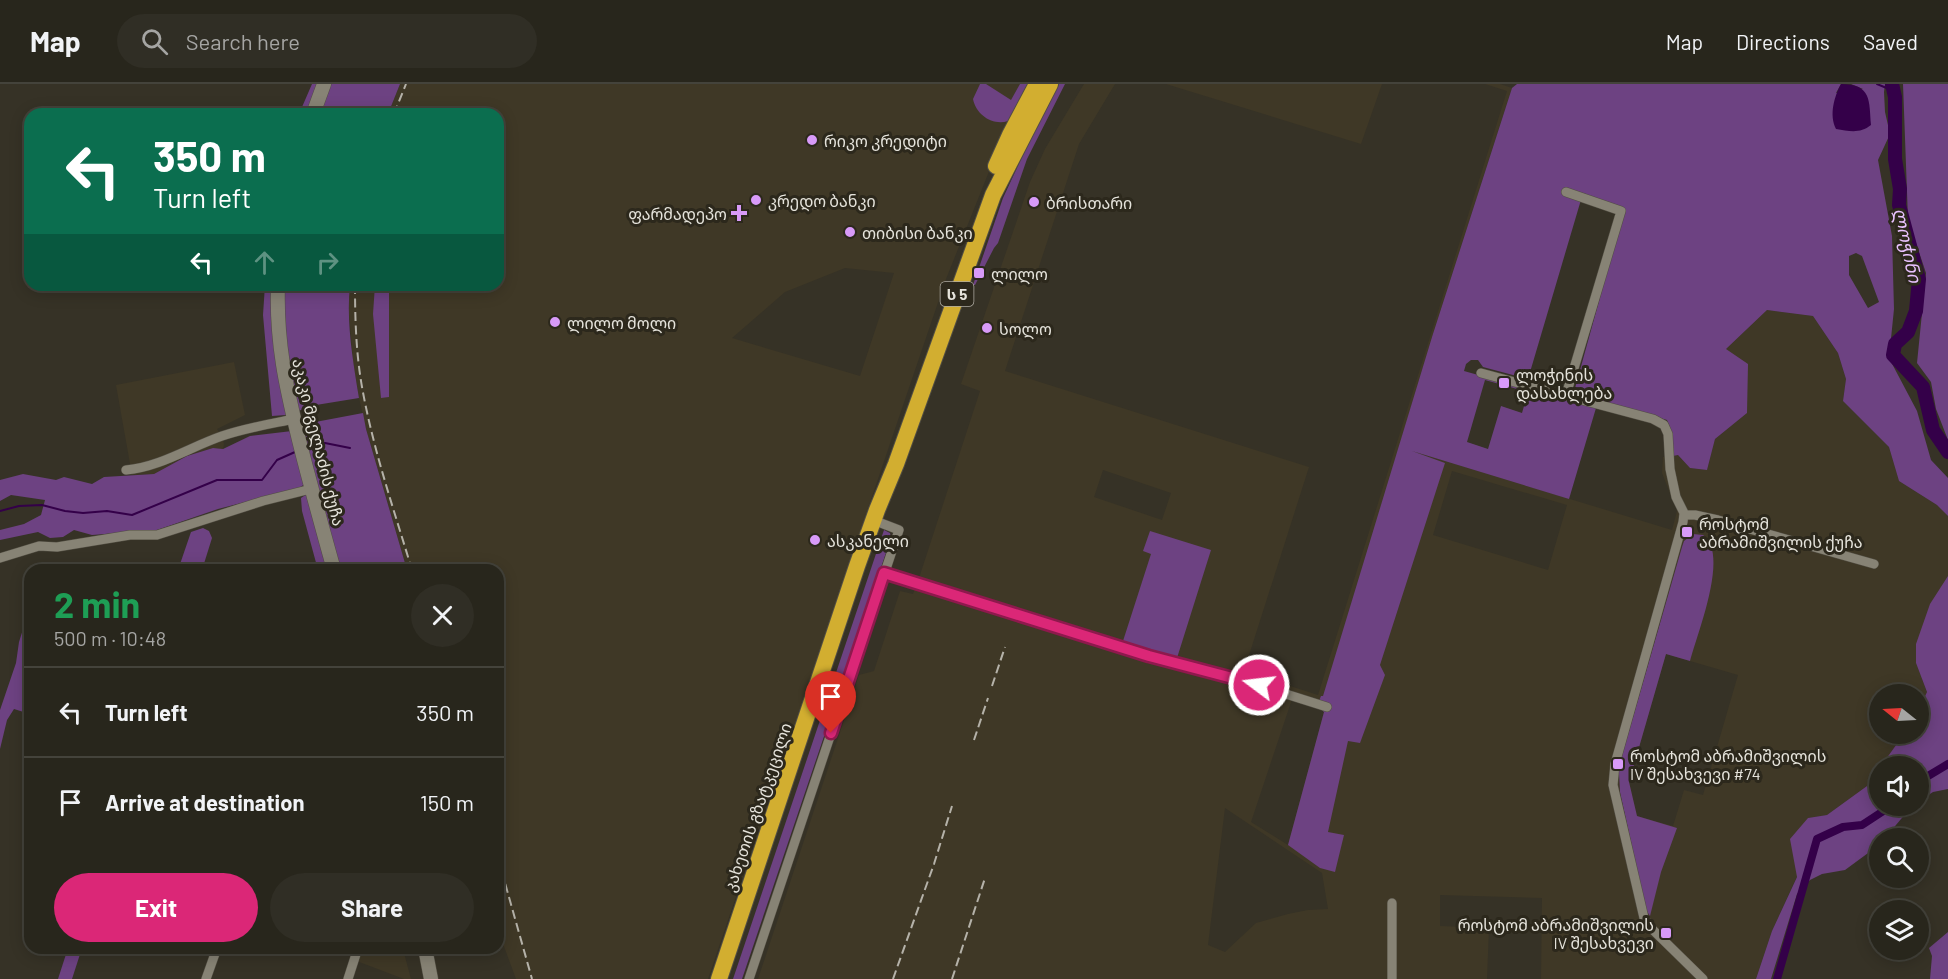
<!DOCTYPE html>
<html lang="en">
<head>
<meta charset="utf-8">
<style>
	body { margin:0; font-family:Barlow,"Noto Sans Georgian",sans-serif; background:#302e25; color:#f1f3f6; height:100vh; display:flex; flex-direction:column; font-size:22px; white-space:nowrap }
	* { box-sizing:border-box; margin:0 }
	p { font-size:20px; color:#a5a5a3 }
	.icon { flex:none; width:33px; height:33px; fill:none; stroke:currentColor; stroke-width:2; stroke-linecap:round; stroke-linejoin:round }
	.map { position:relative; flex:1; overflow:hidden }
	.panel { position:absolute; left:24px; top:480px; width:480px; height:390px; display:flex; flex-direction:column; background:#28261c; border-radius:18px; box-shadow:0 3px 15px #0003,0 0 0 2px #44433b }
	.panel>* { flex:none }
	.top-card { position:absolute; left:24px; top:24px; width:480px; height:183px; border-radius:18px; box-shadow:0 3px 15px #0003,0 0 0 2px #44433b; background:#0b6e4f; color:#fff; overflow:hidden }
	.needle { width:39px; rotate:288deg }
	.controls { position:absolute; left:1869px; top:600px; display:grid; gap:12px }
	.controls a { display:grid; place-items:center; width:60px; height:60px; border-radius:50%; background:#28261c; box-shadow:0 3px 15px #0003,0 0 0 2px #44433b; font-size:30px }
	.pin { position:absolute; display:grid; place-items:center; width:51px; height:51px; color:#fff; margin:-62px -26px; border-radius:50% 50% 50% 0; rotate:-45deg; box-shadow:0 0 6px #0007 }
	.pin .icon { rotate:45deg }
	.me { position:absolute; width:66px; margin:-33px; rotate:285deg; stroke-linejoin:round; filter:drop-shadow(0 0 4px #0008) }
	.turn { display:flex; align-items:center; gap:21px; height:126px; padding:0 30px; font-size:27px }
	.turn .icon { width:78px; height:78px; stroke-width:2.5 }
	.turn b { display:block; font-size:42px; line-height:51px }
	.lanes { display:flex; align-items:center; height:57px; padding:0 30px; background:#0003; justify-content:center; gap:30px; direction:ltr }
	.lanes .off { opacity:.35 }
	.round { display:grid; place-items:center; flex:none; width:63px; height:63px; border-radius:32px; background:#302e25 }
	.summary { display:flex; align-items:center; justify-content:space-between; height:102px; padding:0 30px }
	h1 { font-size:36px; font-weight:700; line-height:45px; color:#1e9e55 }
	.action { display:flex; gap:12px; margin-top:auto; padding:12px 30px }
	.action a { flex:1; height:69px; border-radius:36px; background:#db2777; color:#fff; font-size:24px; font-weight:700; line-height:69px; text-align:center }
	.action a+a { background:#302e25; color:#f1f3f6 }
	ul { padding:0; list-style:none }
	li { display:flex; align-items:center; gap:18px; height:90px; padding:0 30px; border-top:2px solid #44433b }
	li div { flex:1 }
	li b { display:block; font-size:22px }
	li em { font-style:normal }
	header { display:flex; align-items:center; gap:36px; box-sizing:border-box; height:84px; padding:0 30px; background:#28261c; border-bottom:2px solid #44433b }
	header strong { font-size:28px }
	nav { display:flex; gap:33px; margin-inline-start:auto; font-size:21px }
	.search { width:420px; height:54px; background:#302e25; display:flex; align-items:center; gap:15px; box-sizing:border-box; padding:0 21px; border-radius:33px; color:#a5a5a3; font-size:22px }
	.map>svg:first-child { display:block }
	.built { fill:#3f3826; fill-rule:evenodd }
	.green { fill:#6d4282; fill-rule:evenodd }
	.water { fill:#340049 }
	.lines { fill:none; stroke-linecap:round; stroke-linejoin:round }
	.stream { stroke:#340049; stroke-width:2 }
	.canal { stroke:#340049; stroke-width:8 }
	.river { stroke:#340049; stroke-width:14 }
	.street-casing { stroke:#524e43; stroke-width:10 }
	.secondary-casing { stroke:#524e43; stroke-width:15 }
	.highway-casing { stroke:#524e43; stroke-width:18 }
	.street { stroke:#878375; stroke-width:9 }
	.secondary { stroke:#878375; stroke-width:14 }
	.highway { stroke:#d2ae30; stroke-width:16 }
	.rail { stroke:#b5b2a9; stroke-width:2; stroke-dasharray:9 4.5; stroke-linecap:butt }
	.route-casing { stroke:#8e194d; stroke-width:15 }
	.route { stroke:#db2777; stroke-width:10 }
	.poi-dot { fill:#d89af8; stroke:#2c281c; stroke-width:2 }
	.labels { text-anchor:middle; dominant-baseline:central; stroke-width:6; stroke-linejoin:round; paint-order:stroke }
	.shield { fill:#2c281c; stroke:#aeaba2; stroke-width:1.5 }
	.shield-label { font-size:15px; font-weight:bold; fill:#e5e3db }
	.poi-label { font-size:16px; fill:#e5e3db; stroke:#2c281c; text-anchor:start }
	.street-label { font-size:16px; fill:#e5e3db; stroke:#2c281c }
	.water-label { font-size:18px; font-style:italic; fill:#e9c2ff; stroke:#2c281c }
</style>
</head>
<body>
<header>
<strong>Map</strong>
<div class="search"><svg class="icon" aria-label="search" viewBox="0 0 24 24"><circle cx="10" cy="10" r="6"/><path d="M15 15l6 6"/></svg>Search here</div>
<nav><a>Map</a><a>Directions</a><a>Saved</a></nav>
</header>
<div class="map">
<svg width="1948" height="895" viewBox="0 0 1948 895">
	<rect width="100%" height="100%" fill="#363226"/>
	<path class="built" d="M400,0h633l-41,80 -46,115 -238,700h-192l-18,-49v-360h-91l-41,-141 -7,-31 -6,-36 -5,-59 2,-18h148v-171h-110zM845,184l49,5 -34,103 -128,-38 53,-46z
		M1084,0h31l-36,60 -74,227 304,96 -65,204 74,24 189,-604 -22,-7h15l12,4 -80,249 -33,110 273,83 5,-19 -15,-38 1,-16 15,-2 12,13 17,2 8,-31 32,-26 -21,-64 41,-39 46,6 25,37 8,26 -3,22 46,46 10,34 38,24 11,11v60l-32,87 11,29 -8,17 -1,-15h-38v40h24l-37,52 -40,29 -19,3 -11,58 -25,55 -16,48h-215l1,-81 -102,-3v31l49,2 -2,51h-729l101,-304 15,-4 26,-80 13,3 7,-19 60,-184 -19,-7 69,-202 15,-33zM1103,386l68,23 -9,27 -68,-23zM1452,387l115,34 -19,65 -115,-35zM1666,570l72,21 -35,120 -19,-5 -11,36 -36,-10 -8,-34zM1292,615l25,7 7,6 -36,133 -37,-23zM1225,724l97,65 6,36 -20,1 -20,4 -32,9 -31,29 -17,-7z
		M1166,0h216l-21,60z
		M234,278l11,53 -28,14 5,7 2,8 -1,5 -10,-1 -26,8 -33,18 -22,1 -16,-90z
		M358,864h40l6,5 7,26h-7l-50,-19z"/>
	<path class="green" d="M312,0h88l-12,30h-89z
		M980,0h6l25,16 9,-16h8l-20,37c-15,5 -32,-6 -35,-22z
		M1059,0h6l-38,75 -29,84 -4,5 -19,37h-2l30,-87 27,-58z
		M1517,0h324l-5,9 27,-4 -12,-5h34l-1,8 1,20 5,22 -12,26 14,76 2,73 -5,49 28,53 14,49 17,18v38l-11,-11 -38,-24 -10,-34 -46,-46 3,-22 -8,-26 -25,-37 -46,-6 -41,39 22,15 -1,49 -32,26 -8,31 -17,-2 -12,-13 -5,1 -1,-23 -5,-13 -81,-22 -12,-6 50,-182 -41,-17 -55,186 -45,-12 -5,-7h-7l-5,4 -2,7 132,37 -27,91 -157,-48 33,12 -65,202 5,10 -25,68 -12,-2 -20,91 16,3 -9,37 -15,-4 -32,-23 36,-133 -7,-6 4,-10h2l109,-359 80,-249zM1856,169l6,3 17,46 -11,6 -19,-33v-19zM1485,296l43,12 -6,21 -21,-7 -13,43 -21,-7z
		M1903,0h45v356l-12,-31 -5,-27 -14,-19 9,-90 -18,-54z
		M265,201h85c-4,37 3,76 9,113l-43,7 -30,10 -14,1 -9,-101z
		M375,201h14v112l-8,1 -8,-84z
		M363,329l3,16 41,141h-68l-24,-83 -10,-56 5,-8z
		M292,347l13,52 -5,5 -82,21 -61,21 -65,5 -18,-5 -11,7 -13,1 -12,-6 -38,8v-10l24,-6 17,-9 4,-15 -34,-5 -11,6v-21l23,-6 33,6 8,-3 28,7 12,-7 50,-3 33,-18 26,-8 10,1 27,-13z
		M307,410l21,76h-10l-16,-59 -1,-13z
		M203,444l6,3 3,7 -10,32h-24l13,-38z
		M884,446l6,3 1,5 -149,441h-9z
		M1150,447l61,19 -34,108 -54,-17 28,-87 -8,-3z
		M1693,450l10,1c27,18 -6,99 -13,126l-24,-7 -37,128 8,34 40,12 -16,44 -11,44 -4,-6 -26,-118 -1,-20 2,-13 61,-212 2,-6z
		M1948,492v213l-15,3 -14,9 -1,-35h-37l23,-32h14l1,-25 8,-17 -11,-29v-19l14,-40z
		M30,523v107l-16,-5 -7,11 -7,29v-39l16,-47 3,-21z
		M1879,685l1,37h32l-27,32h-5l-1,7 -34,25 -23,4 -12,6 -13,14 -26,85h-15l16,-48 25,-54 -7,-38 18,-21 19,-3 40,-29z
		M1948,848v47h-18l2,-23 -3,-8z
		M68,864h14l-10,31h-14z"/>
	<path class="water" d="M1841,0c31,0 28,17 30,41 -11,9 -22,6 -35,4 -7,-14 -2,-32 5,-45z"/>
	<g class="lines">
		<path class="stream" d="M1877,0l12,5 6,8
			M308,363l17,-4 25,5
			M0,427l19,-5 23,-1 23,6 18,2 24,-2 25,4 85,-35h45l15,-20 18,-8"/>
		<path class="canal" d="M1918,698l30,-18
			M1777,895l40,-140 26,-12 19,-2 29,-19"/>
		<path class="river" d="M1892,0l3,13v62l5,30 -1,16 20,74 -3,32 -8,21 -13,12 -2,11 30,32 10,43 15,22"/>
		<defs>
			<path id="street" d="M1566,108l55,19 -55,184
				M1481,289l172,46 11,6 4,9 2,35 6,28 8,16 -1,9 -68,242 -2,21 31,133 7,10 52,51
				M126,386c34,-3 64,-23 96,-34 23,-8 48,-12 72,-17
				M1684,431h11l23,5 156,44
				M0,474l39,-12 18,1 73,-12h27l106,-34 48,-12
				M884,489l265,83 102,27 76,24
				M1392,819v76
				M206,895l11,-31
				M348,895l10,-31
				M749,895l150,-449 -26,-10"/>
			<path id="secondary" d="M313,30l11,-30
				M278,201c-2,57 8,101 21,155 11,44 23,87 35,130
				M425,864l6,31"/>
			<path id="highway" d="M996,82l14,-31 27,-51
				M719,895l138,-413 20,-56 19,-46 97,-269 57,-111"/>
		</defs>
		<use href="#street" class="street-casing"/>
		<use href="#secondary" class="secondary-casing"/>
		<use href="#highway" class="highway-casing"/>
		<use href="#street" class="street"/>
		<use href="#secondary" class="secondary"/>
		<use href="#highway" class="highway"/>
		<path class="rail" d="M394,30l12,-30
			M355,201c0,34 1,68 7,102 11,62 32,123 50,183
			M992,602l13,-39
			M974,656l14,-42
			M498,774l34,121
			M893,895l41,-115 18,-58
			M952,895l33,-101"/>
	</g>
	<g class="lines">
		<defs>
			<path id="route" d="M831,649l53,-160 265,83 110,29"/>
		</defs>
		<use href="#route" class="route-casing"/>
		<use href="#route" class="route"/>
	</g>
	<g class="poi-dot">
		<circle cx="812" cy="56" r="6"/>
		<circle cx="756" cy="116" r="6"/>
		<circle cx="1034" cy="118" r="6"/>
		<path d="M736 120h6v6h6v6h-6v6h-6v-6h-6v-6h6z"/>
		<circle cx="850" cy="148" r="6"/>
		<rect x="973" y="183" width="12" height="12" rx="3"/>
		<circle cx="555" cy="238" r="6"/>
		<circle cx="987" cy="244" r="6"/>
		<rect x="1498" y="293" width="12" height="12" rx="3"/>
		<rect x="1681" y="442" width="12" height="12" rx="3"/>
		<circle cx="815" cy="456" r="6"/>
		<rect x="1612" y="674" width="12" height="12" rx="3"/>
		<rect x="1660" y="843" width="12" height="12" rx="3"/>
	</g>
	<g class="labels">
		<rect class="shield" x="940.5" y="198" width="33" height="24" rx="4.5"/>
		<g class="shield-label">
			<text x="957" y="210">ს 5</text>
		</g>
		<g class="poi-label">
			<text x="824" y="56">რიკო კრედიტი</text>
			<text x="768" y="116">კრედო ბანკი</text>
			<text x="1046" y="118">ბრისთარი</text>
			<text x="727" y="129" text-anchor="end">ფარმადეპო</text>
			<text x="862" y="148">თიბისი ბანკი</text>
			<text x="991" y="189">ლილო</text>
			<text x="567" y="238">ლილო მოლი</text>
			<text x="999" y="244">სოლო</text>
			<text x="1516" y="290">ლოჭინის<tspan x="1516" dy="18">დასახლება</tspan></text>
			<text x="1699" y="439">როსტომ<tspan x="1699" dy="18">აბრამიშვილის ქუჩა</tspan></text>
			<text x="827" y="456">ასკანელი</text>
			<text x="1630" y="671">როსტომ აბრამიშვილის<tspan x="1630" dy="18">IV შესახვევი #74</tspan></text>
			<text x="1654" y="840" text-anchor="end">როსტომ აბრამიშვილის<tspan x="1654" dy="18">IV შესახვევი</tspan></text>
		</g>
		<g class="street-label">
			<text transform="translate(319 358) rotate(76)">აკაკი მგელაძის ქუჩა</text>
			<text transform="translate(757 723) rotate(-71)">კახეთის გზატკეცილი</text>
		</g>
		<g class="water-label">
			<text transform="translate(1908 161) rotate(78)">ლოჭინი</text>
		</g>
	</g>
</svg>
<div class="controls">
<a><svg class="needle" viewBox="-14 -14 28 28"><path d="M0-13l5 13h-10z" fill="#e53935"/><path d="M0 13l5-13h-10z" fill="#a5a5a3"/></svg></a>
<a><svg class="icon" aria-label="sound" viewBox="0 0 24 24"><path d="M4 9h4l5-4v14l-5-4H4zM17 9q2 3 0 6"/></svg></a>
<a><svg class="icon" aria-label="search" viewBox="0 0 24 24"><circle cx="10" cy="10" r="6"/><path d="M15 15l6 6"/></svg></a>
<a><svg class="icon" aria-label="layers" viewBox="0 0 24 24"><path d="M12 4l9 5-9 5-9-5zM3 14l9 5 9-5"/></svg></a>
</div>
<div class="pin" style="left:831px;top:649px;background:#d93025"><svg class="icon" aria-label="arrive" viewBox="0 0 24 24"><path d="M6 21V4h12l-3 4 3 4H6"/></svg></div>
<svg class="me" style="left:1259px;top:601px" viewBox="-20 -20 40 40"><circle r="17" fill="#db2777" stroke="#fff" stroke-width="3"/><path d="M0-11L8 9 0 5-8 9z" fill="#fff"/></svg>
<div class="top-card">
<div class="turn"><svg class="icon" aria-label="left" viewBox="0 0 24 24"><path d="M17 20v-9H6M10 6l-5 5 5 5"/></svg><div><b>350 m</b>Turn left</div></div>
<div class="lanes"><svg class="icon" aria-label="left" viewBox="0 0 24 24"><path d="M17 20v-9H6M10 6l-5 5 5 5"/></svg><svg class="icon off" aria-label="ahead" viewBox="0 0 24 24"><path d="M12 20V5M6 11l6-6 6 6"/></svg><svg class="icon off" aria-label="right" viewBox="0 0 24 24"><path d="M7 20v-9h11M14 6l5 5-5 5"/></svg></div>
</div>
<section class="panel">
<div class="summary"><div><h1>2 min</h1><p>500 m · 10:48</p></div><a class="round"><svg class="icon" aria-label="close" viewBox="0 0 24 24"><path d="M6 6l12 12M18 6L6 18"/></svg></a></div>
<ul>
<li><svg class="icon" aria-label="left" viewBox="0 0 24 24"><path d="M17 20v-9H6M10 6l-5 5 5 5"/></svg><div><b>Turn left</b></div><em>350 m</em></li>
<li><svg class="icon" aria-label="arrive" viewBox="0 0 24 24"><path d="M6 21V4h12l-3 4 3 4H6"/></svg><div><b>Arrive at destination</b></div><em>150 m</em></li>
</ul>
<div class="action"><a>Exit</a><a>Share</a></div>
</section>
</div>
</body>
</html>
